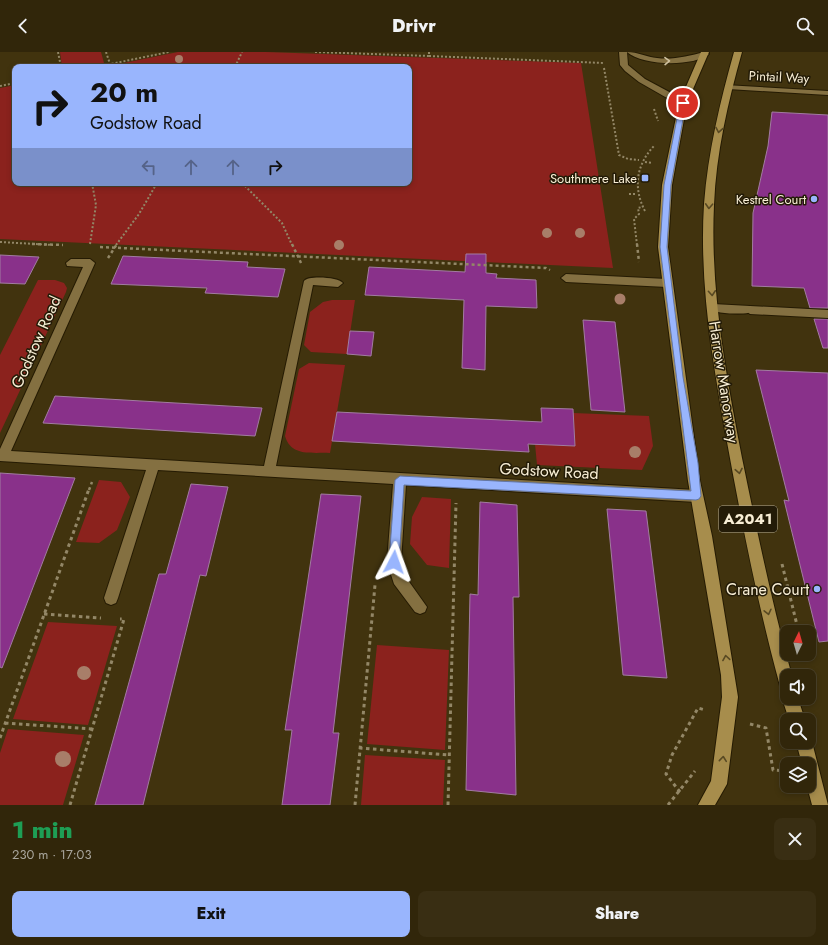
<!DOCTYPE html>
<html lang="en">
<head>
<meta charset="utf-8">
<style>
	body { margin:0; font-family:Jost,sans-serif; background:#392e13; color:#f1f3f6; height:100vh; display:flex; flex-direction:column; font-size:15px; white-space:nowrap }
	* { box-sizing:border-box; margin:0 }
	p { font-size:13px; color:#a8a59c }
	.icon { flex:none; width:22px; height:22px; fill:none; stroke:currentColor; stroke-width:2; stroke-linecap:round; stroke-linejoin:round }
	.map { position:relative; height:753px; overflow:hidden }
	.panel { display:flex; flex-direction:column; background:#31260a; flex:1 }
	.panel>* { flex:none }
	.hud { position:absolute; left:12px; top:12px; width:400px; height:122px; border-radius:8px; box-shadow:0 2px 6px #0003,0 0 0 1px #4c432b; background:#99b5fd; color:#111; overflow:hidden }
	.needle { width:26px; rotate:5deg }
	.fabs { position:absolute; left:780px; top:573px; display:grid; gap:8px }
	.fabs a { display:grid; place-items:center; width:36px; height:36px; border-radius:8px; background:#31260a; box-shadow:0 2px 6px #0003,0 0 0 1px #4c432b; font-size:20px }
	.pin { position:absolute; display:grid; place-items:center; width:34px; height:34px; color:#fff; margin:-17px; border:2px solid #fff; border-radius:50%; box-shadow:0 1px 4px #0007 }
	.me { position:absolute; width:44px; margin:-22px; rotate:4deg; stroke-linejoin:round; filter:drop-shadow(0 0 3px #0008) }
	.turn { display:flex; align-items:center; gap:14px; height:84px; padding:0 12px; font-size:18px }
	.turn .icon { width:52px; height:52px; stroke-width:2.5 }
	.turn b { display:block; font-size:28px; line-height:34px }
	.lanes { display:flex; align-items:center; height:38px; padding:0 12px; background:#0003; justify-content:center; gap:20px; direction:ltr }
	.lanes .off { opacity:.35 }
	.round { display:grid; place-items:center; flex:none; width:42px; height:42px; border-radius:8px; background:#392e13 }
	.summary { display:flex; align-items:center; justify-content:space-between; height:68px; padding:0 12px }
	h1 { font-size:24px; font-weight:800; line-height:30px; color:#1e9e55 }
	.cta { display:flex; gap:8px; margin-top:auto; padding:8px 12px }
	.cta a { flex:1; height:46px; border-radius:8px; background:#99b5fd; color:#111; font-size:16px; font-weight:800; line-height:46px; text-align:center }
	.cta a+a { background:#392e13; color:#f1f3f6 }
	header { display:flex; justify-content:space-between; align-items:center; height:52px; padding:0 12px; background:#31260a; font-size:18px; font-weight:800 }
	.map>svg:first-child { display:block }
	.green { fill:#8b221d }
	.building { fill:#89318a; stroke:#a27ca1 }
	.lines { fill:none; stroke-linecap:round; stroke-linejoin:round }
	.lane-casing { stroke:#251b03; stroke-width:2 }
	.street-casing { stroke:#251b03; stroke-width:2 }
	.primary-casing { stroke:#251b03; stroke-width:2 }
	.path-far2 { stroke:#938767; stroke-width:2; stroke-dasharray:2 2; stroke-linecap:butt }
	.path-far1 { stroke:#938767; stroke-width:2.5; stroke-dasharray:3 3; stroke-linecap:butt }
	.path { stroke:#938767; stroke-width:3; stroke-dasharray:3.5 3.5; stroke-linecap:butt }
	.lane { fill:#847041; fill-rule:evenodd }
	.street { fill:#847041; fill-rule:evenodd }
	.primary { fill:#a78d4c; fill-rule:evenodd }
	.tree { fill:#a87e69 }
	.oneway { stroke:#cfc2a1 }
	.oneway2 { stroke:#584923 }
	.route { fill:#99b5fd; stroke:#6376a4 }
	.poi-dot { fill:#99b5fd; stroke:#231b07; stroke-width:1.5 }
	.labels { text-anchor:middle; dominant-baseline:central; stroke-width:3; stroke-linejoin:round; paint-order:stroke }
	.far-street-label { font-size:13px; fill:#f8eed5; stroke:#231b07 }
	.far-poi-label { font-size:13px; fill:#f8eed5; stroke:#231b07; text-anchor:end }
	.shield { fill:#231b07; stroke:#b8af97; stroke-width:1 }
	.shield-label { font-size:15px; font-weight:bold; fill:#f8eed5 }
	.street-label { font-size:16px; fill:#f8eed5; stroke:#231b07 }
	.poi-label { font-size:16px; fill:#f8eed5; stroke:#231b07; text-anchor:end }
</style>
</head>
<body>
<header><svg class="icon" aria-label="back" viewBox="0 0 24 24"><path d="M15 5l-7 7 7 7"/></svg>Drivr<svg class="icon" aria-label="search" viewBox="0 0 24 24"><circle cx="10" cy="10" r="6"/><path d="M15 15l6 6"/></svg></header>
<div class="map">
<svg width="828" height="753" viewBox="0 0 828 753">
	<rect width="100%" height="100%" fill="#41330e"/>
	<path class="green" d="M60,0h41l3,11 -21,4h-21z
		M178,0h88l315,11 32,205 -613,-29v-151l15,-3v98h394v-116h-305z
		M38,228h17l9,3 3,5 -1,4 -66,141v-78z
		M332,248h23l-8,54 -36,-2 -7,-7 6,-33 13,-10z
		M309,311l36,2 -15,88c-18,-1 -39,4 -45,-17l14,-67z
		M573,361l76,3 4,30 -11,24 -105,-5 -2,-21 40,2z
		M99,428l22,2 9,15 -13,33 -18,13 -23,-1z
		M422,445l29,2 -2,69 -22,-3 -17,-21 2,-27z
		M48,570l69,4 -29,99 -75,-6z
		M377,593l72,5 -4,100 -78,-6z
		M8,677l76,6 -21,70h-63v-52z
		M365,703l80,5 -2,45h-82z"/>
	<path class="building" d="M772,60l56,3v193h-18l-6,-20 -52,-2 1,-73 15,-67z
		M466,202h20v19l11,1 -1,4 40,2 1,28 -51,-2 -1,64 -23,-2 2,-68 -99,-5 4,-28 96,5z
		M0,203l39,2 -14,27 -25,-1z
		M123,204l125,6 -1,5 38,2 -7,28 -73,-4 2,-5 -96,-4z
		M814,267h14v29h-5z
		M583,268l32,2 10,90 -34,-2z
		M350,279l24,1 -3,24 -24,-2z
		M756,318l72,3v268l-9,1 -35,-142 5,1z
		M55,344l52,3 155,9 -7,28 -212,-13z
		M541,356l32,1 2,37 -47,-2 1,8 -197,-11 5,-29 205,10z
		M0,421l75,5 -73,190 -2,-1z
		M191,432l37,3 -22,89 -6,-1 -57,230h-48l64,-231h7z
		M321,442l40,2 -28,237h6l-9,72h-48l10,-75h-7z
		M480,450l37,3 2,92h-6l3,198 -50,-5 4,-196 8,1z
		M607,457l39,2 21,167 -44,-3z"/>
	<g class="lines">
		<defs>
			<path id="lane" d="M566,222l101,5 5,4 -5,4 -101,-5 -5,-4z
				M713,252l37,2 5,4c-3,6 -44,4 -47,-2z"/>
			<path id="street" d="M619,0h8l1,13 17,14 41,22v4h-6l-6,-3 -35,-20 -14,-11 -5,-6z
				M627,0c11,0 20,5 30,6 16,2 32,-2 47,-6l5,2c-15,13 -67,12 -82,-2z
				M725,33l103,6v4l-100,-6h-3z
				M71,207h19l5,4 -84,188 253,15 40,-185c4,-6 35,-4 39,2l-5,4 -25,-2 -37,181 420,24 5,2 1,4 -1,4 -5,2 -290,-17 -5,77 4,14 22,31 -2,5 -5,2 -5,-2 -21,-28 -7,-22 6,-78 -235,-14 -40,128 -2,5 -5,2 -5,-2 -2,-5 42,-128 -146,-9v-12l83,-182 -16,-1 -1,-3z
				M750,254l78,4v8l-78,-4 -5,-4z"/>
			<path id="primary" d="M701,0h8l-22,51 -15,82 -4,62 32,234 12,55 26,161 -11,87 -12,21h-17l13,-24 11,-84 -1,-22 -33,-194 -30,-234 4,-62 17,-82z
				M734,0h8c-14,50 -26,101 -28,153 -4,86 12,170 28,253 15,73 30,146 50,218h-5v22h11l7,22h-16l-7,-22 3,-5 -3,-2 -2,-5c-22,-80 -38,-162 -53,-244 -14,-78 -28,-158 -23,-238 4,-52 16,-102 30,-152z
				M809,684l3,6 16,63h-16l-5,-19h2v-22h-7l-6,-22h13z"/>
		</defs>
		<use href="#lane" class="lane-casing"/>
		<use href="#street" class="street-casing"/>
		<use href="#primary" class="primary-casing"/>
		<path class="path-far2" d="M58,0l3,15
			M106,0l4,12 3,3
			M315,0l114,4v-4
			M429,4l175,7
			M96,15l73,-15
			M235,15l7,-15
			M604,16l15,87 9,4 11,1
			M0,34l15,-3
			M654,57l4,12
			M645,110l7,1
			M242,131l40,40 10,22
			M629,142h6
			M645,159c-12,-23 -9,-46 9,-65
			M0,190l53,3
			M90,192l6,-39 -4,-22
			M116,193l23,-31 18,-31
			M637,193l-3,-26 5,-5 -1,-6 4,-1"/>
		<path class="path-far1" d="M32,192l31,1
			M292,192l10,21
			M637,192l2,18
			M100,195l446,21 4,2
			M108,206l9,-14
			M89,438l3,-8"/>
		<path class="path" d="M782,512l15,61
			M44,562l57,4
			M809,625l3,13
			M5,671l88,6
			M750,672l16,4 7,42 14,1
			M0,686l89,-249
			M359,696l90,7
			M680,740l-14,-18 6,-19 26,-47 7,2
			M70,753l54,-186h-4
			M355,753l20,-220h3
			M448,753l8,-302
			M668,753l27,-34"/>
		<use href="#lane" class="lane"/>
		<use href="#street" class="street"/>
		<use href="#primary" class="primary"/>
	</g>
	<g class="tree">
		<circle cx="179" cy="7" r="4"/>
		<circle cx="547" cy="181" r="5"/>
		<circle cx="580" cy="181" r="5"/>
		<circle cx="339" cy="193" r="5"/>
		<circle cx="620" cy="247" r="5.5"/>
		<circle cx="635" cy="400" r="6"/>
		<circle cx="84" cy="621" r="7"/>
		<circle cx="63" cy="707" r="8"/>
	</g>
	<defs><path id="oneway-chevron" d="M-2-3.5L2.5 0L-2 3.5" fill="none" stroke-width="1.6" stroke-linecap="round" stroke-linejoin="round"/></defs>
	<use class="oneway" href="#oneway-chevron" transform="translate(667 9) rotate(-1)"/>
	<g class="oneway2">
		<use href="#oneway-chevron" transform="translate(719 78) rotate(100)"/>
		<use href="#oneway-chevron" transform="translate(709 154) rotate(93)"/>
		<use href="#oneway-chevron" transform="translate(712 241) rotate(86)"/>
		<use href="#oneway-chevron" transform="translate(739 419) rotate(79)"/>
		<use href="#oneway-chevron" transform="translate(768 560) rotate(77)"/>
		<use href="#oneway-chevron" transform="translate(726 606) rotate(-99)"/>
		<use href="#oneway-chevron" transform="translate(723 707) rotate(-84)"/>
	</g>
	<path class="route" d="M683,49l3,2 -15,82 -4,62 16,130 15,86 3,33 -2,3 -3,1 -292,-15 -5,77 -2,4 -3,1 -4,-1 -1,-4 6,-82 5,-4 291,15 -31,-244 4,-62 16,-82z"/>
	<g class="poi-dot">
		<rect x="641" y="122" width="8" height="8" rx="2"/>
		<circle cx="814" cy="147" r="4"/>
		<circle cx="817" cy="537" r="4"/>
	</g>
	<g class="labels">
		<g class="far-street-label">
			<text transform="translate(779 25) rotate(3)">Pintail Way</text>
		</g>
		<g class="far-poi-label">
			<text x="637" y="126">Southmere Lake</text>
			<text x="806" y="147">Kestrel Court</text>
		</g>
		<rect class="shield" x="719" y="454" width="58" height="26" rx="3"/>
		<g class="shield-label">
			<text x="748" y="467">A2041</text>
		</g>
		<g class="street-label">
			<text transform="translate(36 290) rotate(-66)">Godstow Road</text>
			<text transform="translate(724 330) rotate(81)">Harrow Manorway</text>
			<text transform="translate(549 419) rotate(3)">Godstow Road</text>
		</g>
		<g class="poi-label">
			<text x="809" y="537">Crane Court</text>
		</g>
	</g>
</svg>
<div class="fabs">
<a><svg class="needle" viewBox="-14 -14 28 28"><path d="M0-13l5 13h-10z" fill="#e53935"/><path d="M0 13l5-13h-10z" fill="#a8a59c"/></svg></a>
<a><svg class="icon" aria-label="sound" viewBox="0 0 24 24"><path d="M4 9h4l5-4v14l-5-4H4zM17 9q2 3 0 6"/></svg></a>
<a><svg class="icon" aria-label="search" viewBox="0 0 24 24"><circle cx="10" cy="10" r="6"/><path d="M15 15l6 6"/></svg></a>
<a><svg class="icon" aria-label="layers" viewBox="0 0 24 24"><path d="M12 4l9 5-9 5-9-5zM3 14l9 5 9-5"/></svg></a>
</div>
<div class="pin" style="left:683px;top:51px;background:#d93025"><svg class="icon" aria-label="arrive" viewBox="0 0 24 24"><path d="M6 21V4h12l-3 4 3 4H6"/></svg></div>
<svg class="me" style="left:394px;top:510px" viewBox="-20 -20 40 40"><path d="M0-17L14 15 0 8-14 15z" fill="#99b5fd" stroke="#fff" stroke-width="4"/></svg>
<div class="hud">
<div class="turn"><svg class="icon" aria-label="right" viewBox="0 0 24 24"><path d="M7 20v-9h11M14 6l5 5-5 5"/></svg><div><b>20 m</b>Godstow Road</div></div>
<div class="lanes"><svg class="icon off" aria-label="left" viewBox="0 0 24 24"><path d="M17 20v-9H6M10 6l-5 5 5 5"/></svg><svg class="icon off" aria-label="ahead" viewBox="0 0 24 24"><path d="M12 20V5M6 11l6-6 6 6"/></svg><svg class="icon off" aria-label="ahead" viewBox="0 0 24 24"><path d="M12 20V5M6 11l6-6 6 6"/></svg><svg class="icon" aria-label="right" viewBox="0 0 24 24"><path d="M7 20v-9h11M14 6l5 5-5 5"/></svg></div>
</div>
</div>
<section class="panel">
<div class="summary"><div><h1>1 min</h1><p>230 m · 17:03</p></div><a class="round"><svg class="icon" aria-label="close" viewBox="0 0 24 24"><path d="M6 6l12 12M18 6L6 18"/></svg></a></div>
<div class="cta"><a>Exit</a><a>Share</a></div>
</section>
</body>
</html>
